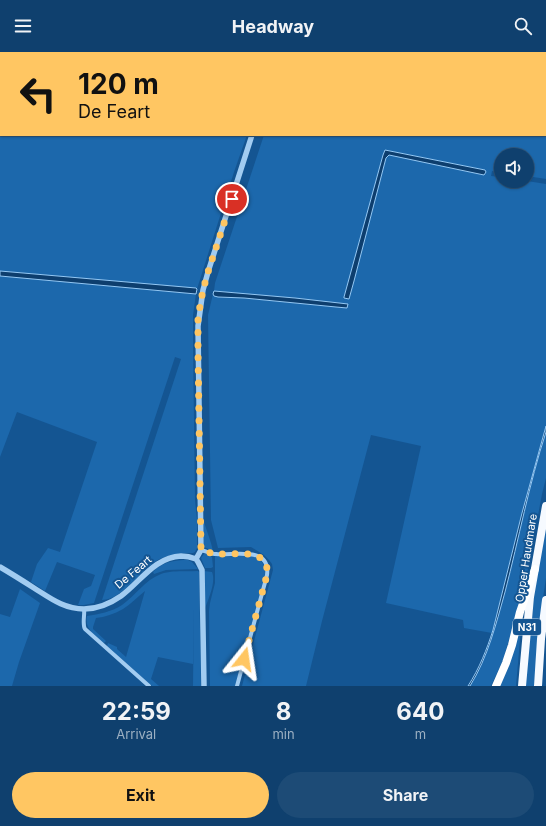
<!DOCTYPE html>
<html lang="en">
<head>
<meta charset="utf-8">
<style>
	body { margin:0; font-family:Inter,sans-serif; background:#1d4b76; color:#f1f3f6; height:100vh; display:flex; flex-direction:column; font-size:15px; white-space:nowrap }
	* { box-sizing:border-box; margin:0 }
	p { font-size:13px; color:#9bafc2 }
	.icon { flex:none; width:22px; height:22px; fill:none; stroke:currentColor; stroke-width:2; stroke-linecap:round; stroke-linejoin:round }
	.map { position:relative; height:634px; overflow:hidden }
	.side { display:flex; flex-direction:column; background:#0f406e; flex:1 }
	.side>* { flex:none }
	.banner { position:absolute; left:0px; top:0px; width:546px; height:84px; box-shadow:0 1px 3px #0004,0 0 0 1px #2f5981; background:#ffc662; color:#111; overflow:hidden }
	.controls { position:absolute; left:494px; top:96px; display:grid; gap:8px }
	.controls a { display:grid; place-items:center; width:40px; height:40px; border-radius:50%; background:#0f406e; box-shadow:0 1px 3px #0004,0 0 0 1px #2f5981; font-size:20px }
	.pin { position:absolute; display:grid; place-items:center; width:34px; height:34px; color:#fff; margin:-17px; border:2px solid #fff; border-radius:50%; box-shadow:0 1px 4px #0007 }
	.me { position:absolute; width:44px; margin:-22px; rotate:15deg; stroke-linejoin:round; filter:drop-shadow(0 0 3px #0008) }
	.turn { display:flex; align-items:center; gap:14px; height:84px; padding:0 12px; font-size:18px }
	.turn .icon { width:52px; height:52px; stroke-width:2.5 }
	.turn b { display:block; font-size:28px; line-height:34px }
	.eta { display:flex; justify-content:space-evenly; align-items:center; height:68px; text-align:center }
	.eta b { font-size:24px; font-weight:700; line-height:28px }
	.cta { display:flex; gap:8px; margin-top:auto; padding:8px 12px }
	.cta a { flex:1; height:46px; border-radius:24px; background:#ffc662; color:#111; font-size:16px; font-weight:700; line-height:46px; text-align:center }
	.cta a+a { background:#1d4b76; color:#f1f3f6 }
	header { display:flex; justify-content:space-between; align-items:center; height:52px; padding:0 12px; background:#0f406e; font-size:18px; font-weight:700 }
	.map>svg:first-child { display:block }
	.green { fill:#1c68ac; fill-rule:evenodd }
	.water { fill:#0d3e6e; stroke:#94c8f4 }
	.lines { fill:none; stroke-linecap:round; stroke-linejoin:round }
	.minor { stroke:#a2ccf1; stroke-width:4 }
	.tertiary { stroke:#a2ccf1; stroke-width:5.5 }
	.trunk { stroke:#f6faff; stroke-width:8 }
	.motorway { stroke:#fff; stroke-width:8 }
	.route { stroke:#ffc662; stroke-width:7; stroke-dasharray:0 12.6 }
	.labels { text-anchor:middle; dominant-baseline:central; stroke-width:4; stroke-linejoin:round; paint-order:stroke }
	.shield { fill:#145592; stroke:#b8ccde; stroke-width:1 }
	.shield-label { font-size:10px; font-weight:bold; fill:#fff }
	.street-label { font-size:11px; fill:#fff; stroke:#145592 }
</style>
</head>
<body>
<header><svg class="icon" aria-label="menu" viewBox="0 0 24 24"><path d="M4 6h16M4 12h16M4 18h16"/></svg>Headway<svg class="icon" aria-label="search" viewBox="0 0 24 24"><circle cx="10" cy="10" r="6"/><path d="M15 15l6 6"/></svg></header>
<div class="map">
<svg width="546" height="634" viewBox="0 0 546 634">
	<rect width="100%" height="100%" fill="#145592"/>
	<path class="green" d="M0,0h274l-1,1h-272v82h246l-13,37 -37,117 -197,-18z
		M409,0h137v127l-19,-3v-21h-26v18l-9,-2 -1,5 10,1v4h26l19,3v242l-24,87 -29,117 -1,3 -28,-5 -1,-8 -77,-17 35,-157 -50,-11 -49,186 -16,65h-64l31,-116 -1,-6 -3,-4 -5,-5 -13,-8 -33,1 -7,-28 -3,-205 5,-21 1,2 4,1 26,1 92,9 10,1 1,-4 -52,-6 -81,-7 1,-8 49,-148h281v-82h-137zM385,98l100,20 -1,5 -95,-20 -3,3 -37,141h-2z
		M0,224l196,18 -3,21v28l2,157 2,20v28l-2,4 -2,1c-10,0 -21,1 -31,5 -20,8 -38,42 -60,42l79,-241 -6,-2 -81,246 -10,2h-6l6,-16 7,-3 4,-11 -38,-13 -12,29 -14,-9 6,-18 11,-16 12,4 37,-110 -80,-30 -17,45z
		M546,380v46l-4,16 -16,85 -18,64 -5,17 -12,26h-21c18,-29 26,-62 35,-94 14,-54 24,-108 41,-160z
		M203,469l1,1c3,10 7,19 9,29l-9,-4z
		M546,472v54l-3,20 -9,88h-9l9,-89z
		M204,502h2l6,3 1,10 -2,1h-6l-4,-10z
		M215,504c8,1 15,0 23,0 15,-1 27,0 27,18l-30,112h-25l-1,-75 1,-8 5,-20z
		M188,508l4,2 6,7 -32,1 -12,4 -1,-2c9,-10 21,-12 35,-12z
		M198,519l1,1 2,114h-8l1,-81 -1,59 -35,-7 -7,22 8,7h-7l-45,-40 1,-3 9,4v2l9,8 19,-66c-8,6 -14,13 -22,18 -9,5 -18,8 -27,9l-3,9v2l13,12 -2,2c-9,-6 -20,-15 -17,-27 12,-2 24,-4 35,-11 13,-9 23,-25 39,-31 11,-4 25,-2 37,-3z
		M204,519l8,1c4,10 -3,26 -7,36z
		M20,537l20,14 -21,59 -7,24h-12v-72l10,3z
		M522,565l-6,69h-18z"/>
	<path class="water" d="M385,98l100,20 1,2 -2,3 -95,-20 -3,3 -32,123 -5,18 -5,-1v-1l39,-142z
		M0,219l196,17 1,1 -1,5 -196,-18z
		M214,239l81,7 53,6 -1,4 -11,-1 -92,-9 -26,-1 -4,-1 -1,-2z
		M546,374v6c-17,52 -27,106 -41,160 -9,32 -17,65 -35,94h-2c11,-17 19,-37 25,-56l29,-117z"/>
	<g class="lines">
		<path class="minor" d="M201,498c5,1 10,4 15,4 17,2 55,-9 51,21l-30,111
			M84,557c1,6 -2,15 1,20l64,57"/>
		<path class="tertiary" d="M279,1l1,-1
			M0,515c12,7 23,14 34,21 16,10 30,21 50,21 13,0 27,-6 37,-13 19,-14 34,-39 60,-40 5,0 10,1 15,3
			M204,634l-2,-116 -4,-8 -2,-3 5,-9 -3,-224 5,-36 5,-18 44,-137"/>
		<path class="trunk" d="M522,634l8,-89 16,-91
			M538,634l3,-47 5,-39"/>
		<path class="motorway" d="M496,634l10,-23 6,-18 8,-33 15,-43"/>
	</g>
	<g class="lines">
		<path class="route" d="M232,147l-24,73 -5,18 -5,27v35l3,198c6,2 12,4 18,4 17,1 51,-7 48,21l-23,84"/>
	</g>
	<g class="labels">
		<rect class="shield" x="513" y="567" width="28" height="16" rx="3"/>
		<g class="shield-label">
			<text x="527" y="575">N31</text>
		</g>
		<g class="street-label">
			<text transform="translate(526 506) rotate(-81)">Opper Haudmare</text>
			<text transform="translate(133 520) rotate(-40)">De Feart</text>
		</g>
	</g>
</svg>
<div class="controls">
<a><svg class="icon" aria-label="sound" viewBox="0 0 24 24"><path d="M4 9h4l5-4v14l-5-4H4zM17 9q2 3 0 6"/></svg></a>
</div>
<div class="pin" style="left:232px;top:147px;background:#d93025"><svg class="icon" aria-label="arrive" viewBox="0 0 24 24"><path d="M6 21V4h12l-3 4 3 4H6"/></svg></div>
<svg class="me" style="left:244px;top:607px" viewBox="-20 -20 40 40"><path d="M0-17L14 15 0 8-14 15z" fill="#ffc662" stroke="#fff" stroke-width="4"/></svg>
<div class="banner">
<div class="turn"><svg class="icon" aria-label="left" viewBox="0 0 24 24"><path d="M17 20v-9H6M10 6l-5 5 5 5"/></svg><div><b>120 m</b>De Feart</div></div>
</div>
</div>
<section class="side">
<div class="eta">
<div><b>22:59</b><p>Arrival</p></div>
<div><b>8</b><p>min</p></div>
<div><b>640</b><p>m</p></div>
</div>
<div class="cta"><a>Exit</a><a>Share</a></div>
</section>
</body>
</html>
